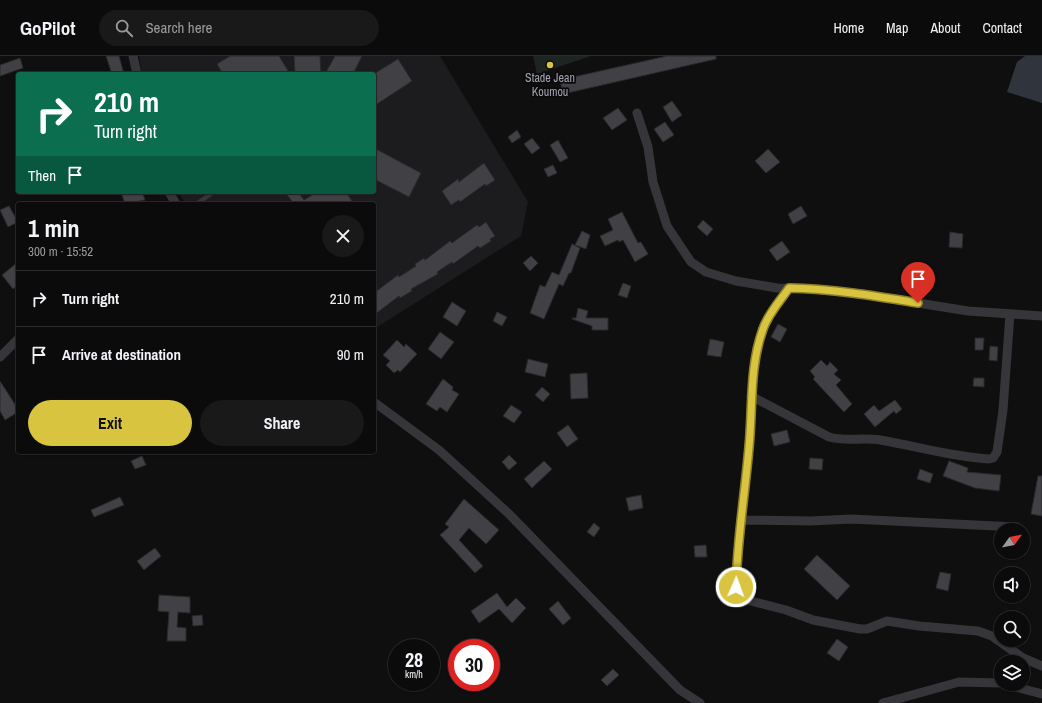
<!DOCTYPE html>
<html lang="en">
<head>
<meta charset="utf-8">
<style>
	body { margin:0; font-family:"Archivo Narrow",sans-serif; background:#19191a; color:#f1f3f6; height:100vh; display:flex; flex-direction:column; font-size:15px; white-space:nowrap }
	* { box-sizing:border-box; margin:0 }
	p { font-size:13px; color:#9a9b9d }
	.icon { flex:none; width:22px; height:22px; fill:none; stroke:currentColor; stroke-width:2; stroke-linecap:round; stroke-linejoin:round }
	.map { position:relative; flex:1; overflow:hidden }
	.panel { position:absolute; left:16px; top:146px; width:360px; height:252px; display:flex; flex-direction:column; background:#0b0b0c; border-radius:4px; box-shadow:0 1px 3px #0004,0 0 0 1px #2b2b2d }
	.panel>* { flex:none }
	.guide { position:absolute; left:16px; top:16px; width:360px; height:122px; border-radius:4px; box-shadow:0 1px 3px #0004,0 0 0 1px #2b2b2d; background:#0b6e4f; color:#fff; overflow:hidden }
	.needle { width:26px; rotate:57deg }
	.fabs { position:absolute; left:994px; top:467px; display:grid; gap:8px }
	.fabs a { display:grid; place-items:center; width:36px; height:36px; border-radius:50%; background:#0b0b0c; box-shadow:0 1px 3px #0004,0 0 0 1px #2b2b2d; font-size:20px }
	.speed { position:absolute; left:388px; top:583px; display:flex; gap:8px; font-size:20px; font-weight:700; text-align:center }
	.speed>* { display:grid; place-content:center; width:52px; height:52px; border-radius:50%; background:#0b0b0c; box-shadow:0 1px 3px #0004,0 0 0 1px #2b2b2d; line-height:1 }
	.speed small { font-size:10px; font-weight:400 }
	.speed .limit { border:6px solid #d22; background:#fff; color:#111 }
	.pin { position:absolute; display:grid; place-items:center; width:34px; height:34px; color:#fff; margin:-41px -17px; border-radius:50% 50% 50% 0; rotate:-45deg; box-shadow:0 0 4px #0007 }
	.pin .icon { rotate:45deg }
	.me { position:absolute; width:44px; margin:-22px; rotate:2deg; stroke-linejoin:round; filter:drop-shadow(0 0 3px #0008) }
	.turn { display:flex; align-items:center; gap:14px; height:84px; padding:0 12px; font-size:18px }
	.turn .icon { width:52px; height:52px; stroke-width:2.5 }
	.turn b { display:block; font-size:28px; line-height:34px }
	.then { display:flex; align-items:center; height:38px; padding:0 12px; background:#0003; gap:8px; font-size:15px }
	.round { display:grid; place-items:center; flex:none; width:42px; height:42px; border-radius:21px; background:#19191a }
	.headline { display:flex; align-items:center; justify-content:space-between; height:68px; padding:0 12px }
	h1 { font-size:24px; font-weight:700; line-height:30px }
	.action { display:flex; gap:8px; margin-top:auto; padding:8px 12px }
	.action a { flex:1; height:46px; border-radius:24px; background:#d9c43f; color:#111; font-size:16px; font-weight:700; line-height:46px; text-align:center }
	.action a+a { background:#19191a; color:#f1f3f6 }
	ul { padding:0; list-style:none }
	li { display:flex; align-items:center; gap:12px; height:56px; padding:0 12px; border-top:1px solid #2b2b2d }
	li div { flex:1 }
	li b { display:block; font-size:15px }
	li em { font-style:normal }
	header { display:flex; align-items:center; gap:24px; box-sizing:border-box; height:56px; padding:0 20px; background:#0b0b0c; border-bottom:1px solid #2b2b2d }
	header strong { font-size:19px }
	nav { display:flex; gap:22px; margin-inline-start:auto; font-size:14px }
	.search { width:280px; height:36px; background:#19191a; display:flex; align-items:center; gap:10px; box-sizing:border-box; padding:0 14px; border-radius:22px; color:#9a9b9d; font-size:15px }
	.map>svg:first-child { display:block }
	.built { fill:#1c1b1d }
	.green { fill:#1e2421 }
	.water { fill:#30343d }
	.building { fill:#414145; stroke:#2a292c }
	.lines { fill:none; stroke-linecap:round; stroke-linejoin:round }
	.lane { stroke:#36363a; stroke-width:4.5 }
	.street { stroke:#36363a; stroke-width:9 }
	.route-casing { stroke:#8d7f29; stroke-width:10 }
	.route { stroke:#d9c43f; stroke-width:7 }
	.poi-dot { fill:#d9c43f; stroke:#0a0a0b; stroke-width:1.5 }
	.labels { text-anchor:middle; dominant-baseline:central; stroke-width:3.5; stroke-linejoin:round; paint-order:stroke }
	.poi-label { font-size:12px; fill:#a2a3af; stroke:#0a0a0b }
</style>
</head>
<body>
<header>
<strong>GoPilot</strong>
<div class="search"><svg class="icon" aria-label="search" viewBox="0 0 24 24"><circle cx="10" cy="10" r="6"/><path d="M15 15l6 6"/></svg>Search here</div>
<nav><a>Home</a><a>Map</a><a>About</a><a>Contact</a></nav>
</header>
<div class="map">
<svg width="1042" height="647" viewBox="0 0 1042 647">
	<rect width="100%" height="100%" fill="#0f0f10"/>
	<path class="built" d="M139,0h301l88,146 -7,34 -147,93v-125h-188l-8,-12h196v-118h-232z"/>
	<path class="green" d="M533,0h58l-54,18z"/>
	<path class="water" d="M1025,0h17v47l-35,-11 10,-30z"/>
	<path class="building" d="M106,0h13l5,18h-12z
		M230,0h49l11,18h-67l-6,-10z
		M294,0h26l1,18h-26z
		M335,0h27l-9,18h-28z
		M667,0h49v3l-153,35 -3,-14z
		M20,2l3,10 -23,8v-11z
		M398,3l14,22 -38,25v-32z
		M672,45l10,14 -10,7 -9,-15z
		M618,52l9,12 -15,10 -9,-12z
		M665,66l9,13 -11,7 -9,-13z
		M517,74l4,7 -9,6 -4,-6z
		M532,82l8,10 -8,6 -8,-10z
		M558,84l10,18 -8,4 -10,-17z
		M374,92l47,25 -12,24 -35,-18z
		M768,93l12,13 -14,11 -11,-12z
		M484,107l11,17 -9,6 -1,-2 -25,18 -1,-2 -8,5 -9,-14 16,-12 1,3z
		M553,109l4,8 -9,4 -4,-8z
		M121,136h21l3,8 -20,4z
		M285,136h13l6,8 13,-8h29l8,12h-60z
		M9,150l9,16 -10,5 -8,-17z
		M801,150l6,10 -14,8 -5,-10z
		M622,156l16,31 3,-1 7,12 -13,8 -12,-22 -4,2 -1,-2 -13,6 -5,-10 13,-6 -5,-11z
		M703,164l10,9 -6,7 -10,-9z
		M486,166l9,14 -5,3 1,2 -11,7 -2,-2 -25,18 -1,-2 -15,10 1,2 -27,15 1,2 -12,7 -1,-2 -25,19v-22l24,-18 1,2 17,-11 -1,-2 9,-6 1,2 25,-19 2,2 25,-18 2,2z
		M582,175l8,4 -4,14 -11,-4z
		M950,176l13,2 -1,14 -13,-1z
		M782,185l8,11 -13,9 -8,-11z
		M572,188l8,4 -9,25h-2l-6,13 -4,-2 -15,35 -14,-6 10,-28 5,2 7,-15 7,3z
		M531,200l7,7 -8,8 -7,-8z
		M18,206v23l-5,4 -11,-14z
		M623,227l8,3 -4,12 -9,-3z
		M452,246l14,9 -9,15 -14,-9z
		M578,252l10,3 -2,7h22v12h-16v-4l-20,-7v-1h4z
		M497,256l10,5 -5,9 -9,-5z
		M778,268l9,5 -7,13 -9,-5z
		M440,276l14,10 -13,17 -13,-10z
		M975,282h9l-1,12h-8z
		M710,283l14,3 -3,15 -14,-2z
		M397,284l7,7 2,-3 11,10 -17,18 -2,-2 -4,3 -8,-8 4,-4 -7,-6z
		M990,290l8,1 -1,14 -8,-1z
		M528,303l20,5 -3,13 -20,-5z
		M821,304l6,6 3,-4 8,8 -4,4 7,6 -5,5 16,19 -8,8 -31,-33 2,-2 -5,-6z
		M587,317l1,25 -17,1 -1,-25z
		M974,322h10v9l-11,-1z
		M443,323l10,8 -1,3 7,4 -12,18 -7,-5 -3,4 -11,-7z
		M0,325l18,28v3l-13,8 -5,-9z
		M542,331l8,7 -7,8 -8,-7z
		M895,344l7,9 -6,5 -2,-3 -19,16 -11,-13 10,-9 5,6z
		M511,349l11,7 -8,11 -11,-7z
		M568,369l10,14 -11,8 -10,-14z
		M787,374l3,12 -16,4 -3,-12z
		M509,399l8,8 -8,7 -7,-8z
		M142,400l4,9 -11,4 -4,-8z
		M810,402l13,1 -1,11 -13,-1z
		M544,405l8,8 -20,19 -8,-9z
		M949,405l19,7 -1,4 34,3 -2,16 -24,-3 -32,-12z
		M920,413l13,5 -3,9 -13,-4z
		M1038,420h4v40l-11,-2z
		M641,439l2,13 -14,3 -3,-13z
		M120,441l4,8 -30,12 -3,-7z
		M464,443l35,31 -13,14 -17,-16 -10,12 24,26 -8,7 -35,-38 9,-8 -4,-3z
		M594,467l6,5 -6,9 -7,-5z
		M706,489l1,12h-12l-1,-11z
		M155,492l6,8 -17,14 -7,-9z
		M817,499l33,31 -13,14 -33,-31z
		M940,516l11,2 -3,17 -12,-3z
		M497,537l10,14 9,-9 10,10 -14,15 -13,-14 -20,14 -8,-12z
		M159,539l31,2v16l-12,-1 -1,15 9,1v13h-19l2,-29 -11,-1z
		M558,545l13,17 -8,7 -14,-16z
		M202,559l1,10 -10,1 -1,-10z
		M837,583l11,8 -9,14 -12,-8z
		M613,613l6,6 -12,11 -6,-6z"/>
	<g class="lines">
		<path class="lane" d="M196,148l18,-12"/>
		<path class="street" d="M133,0l4,18
			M637,57l11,34 5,35 14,44 24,36 15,10 30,9 41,7 38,1 47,5 106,17 74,5
			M169,136l7,12
			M789,232c-9,13 -21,26 -26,41 -14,38 -10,78 -14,118 -4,47 -12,93 -13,140l1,7 6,5 43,11 27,10 47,9h7l20,-8 32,5 59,5 14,5 31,22 19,8
			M0,301l18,-18
			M751,340l78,41c17,5 34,0 51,3 36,6 73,17 109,19l4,-1 4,-6 6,-42 7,-96
			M374,346l65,48 70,64 171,176 20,13
			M741,464l70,1 40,-2 166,8
			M1004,628l38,10
			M883,647l76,-21 42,1"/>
	</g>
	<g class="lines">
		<defs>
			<path id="route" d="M736,531c1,-47 9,-93 13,-140 4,-40 0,-79 14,-118 5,-15 17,-28 26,-41 44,1 86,8 129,15"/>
		</defs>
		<use href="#route" class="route-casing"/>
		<use href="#route" class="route"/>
	</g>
	<circle class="poi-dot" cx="550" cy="9" r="4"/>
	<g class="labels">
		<g class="poi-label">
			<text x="550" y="22">Stade Jean<tspan x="550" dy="14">Koumou</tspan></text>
		</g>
	</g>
</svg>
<div class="fabs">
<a><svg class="needle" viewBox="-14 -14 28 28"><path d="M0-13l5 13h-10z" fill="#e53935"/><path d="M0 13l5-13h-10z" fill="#9a9b9d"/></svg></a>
<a><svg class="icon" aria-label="sound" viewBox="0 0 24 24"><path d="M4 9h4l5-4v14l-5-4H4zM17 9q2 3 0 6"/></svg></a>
<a><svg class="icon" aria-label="search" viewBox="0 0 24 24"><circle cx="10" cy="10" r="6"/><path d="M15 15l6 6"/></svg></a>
<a><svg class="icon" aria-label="layers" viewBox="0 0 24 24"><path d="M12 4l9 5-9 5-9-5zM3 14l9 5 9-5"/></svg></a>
</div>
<div class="speed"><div>28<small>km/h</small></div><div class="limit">30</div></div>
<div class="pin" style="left:918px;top:247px;background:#d93025"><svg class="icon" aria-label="arrive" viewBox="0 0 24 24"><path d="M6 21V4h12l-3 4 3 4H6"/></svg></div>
<svg class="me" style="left:736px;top:531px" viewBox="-20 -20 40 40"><circle r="17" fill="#d9c43f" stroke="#fff" stroke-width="3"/><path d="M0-11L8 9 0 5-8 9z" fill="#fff"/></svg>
<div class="guide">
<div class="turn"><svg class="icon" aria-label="right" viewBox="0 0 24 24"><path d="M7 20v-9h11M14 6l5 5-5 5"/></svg><div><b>210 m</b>Turn right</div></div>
<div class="then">Then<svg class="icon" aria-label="arrive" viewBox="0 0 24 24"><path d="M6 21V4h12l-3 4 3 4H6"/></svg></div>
</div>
<section class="panel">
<div class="headline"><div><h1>1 min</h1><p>300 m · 15:52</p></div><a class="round"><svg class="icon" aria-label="close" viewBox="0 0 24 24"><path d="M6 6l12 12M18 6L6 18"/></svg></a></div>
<ul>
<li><svg class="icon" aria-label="right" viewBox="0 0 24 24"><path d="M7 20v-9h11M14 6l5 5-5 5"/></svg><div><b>Turn right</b></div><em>210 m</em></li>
<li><svg class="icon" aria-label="arrive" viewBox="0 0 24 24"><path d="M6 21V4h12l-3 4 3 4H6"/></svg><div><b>Arrive at destination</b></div><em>90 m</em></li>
</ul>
<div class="action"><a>Exit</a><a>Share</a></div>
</section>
</div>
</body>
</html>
